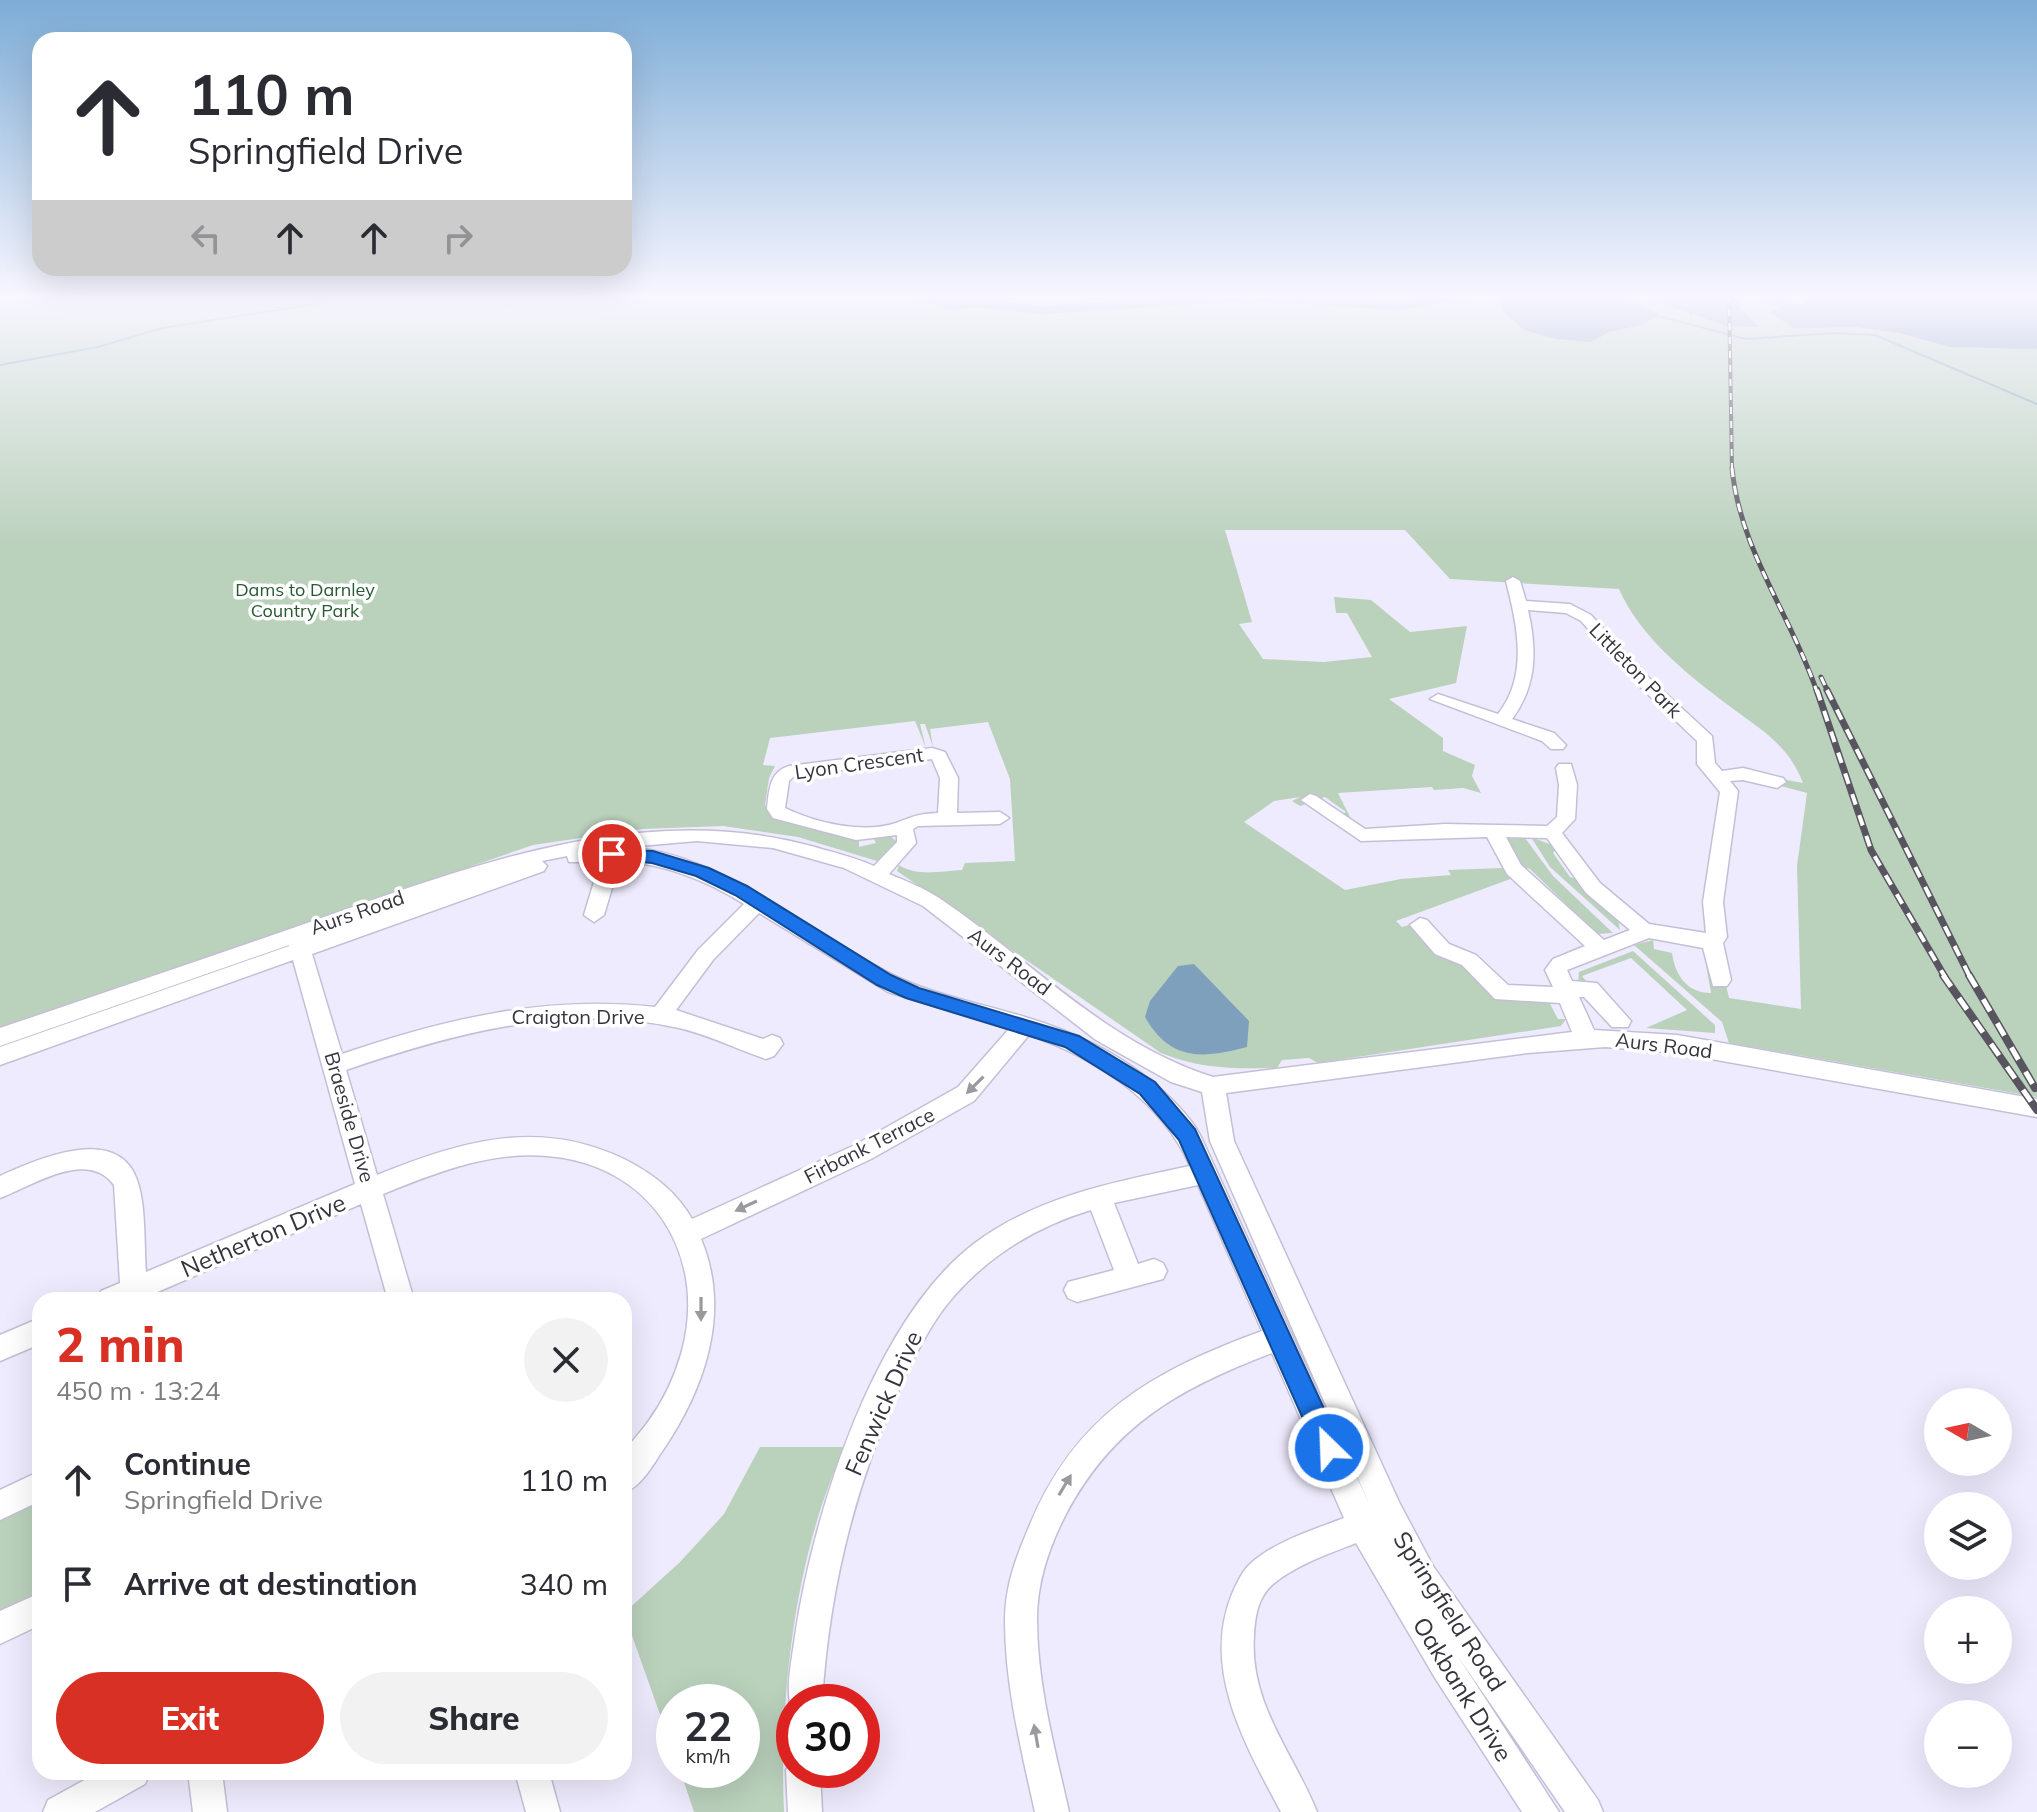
<!DOCTYPE html>
<html lang="en">
<head>
<meta charset="utf-8">
<style>
	body { margin:0; font-family:Mulish,sans-serif; background:#f2f2f3; color:#2b2b33; height:100vh; display:flex; flex-direction:column; font-size:30px; white-space:nowrap }
	* { box-sizing:border-box; margin:0 }
	p { font-size:26px; color:#7c7c81 }
	.icon { flex:none; width:44px; height:44px; fill:none; stroke:currentColor; stroke-width:2; stroke-linecap:round; stroke-linejoin:round }
	.map { position:relative; flex:1; overflow:hidden }
	.details { position:absolute; left:32px; top:1292px; width:600px; height:488px; display:flex; flex-direction:column; background:#fff; border-radius:24px; box-shadow:0 8px 32px #0002 }
	.details>* { flex:none }
	.guide { position:absolute; left:32px; top:32px; width:600px; height:244px; border-radius:24px; box-shadow:0 8px 32px #0002; background:#fff; color:#2b2b33; overflow:hidden }
	.needle { width:52px; rotate:279deg }
	.fabs { position:absolute; left:1924px; top:1388px; display:grid; gap:16px }
	.fabs a { display:grid; place-items:center; width:88px; height:88px; border-radius:50%; background:#fff; box-shadow:0 8px 32px #0002; font-size:40px }
	.speed { position:absolute; left:656px; top:1684px; display:flex; gap:16px; font-size:40px; font-weight:700; text-align:center }
	.speed>* { display:grid; place-content:center; width:104px; height:104px; border-radius:50%; background:#fff; box-shadow:0 8px 32px #0002; line-height:1 }
	.speed small { font-size:20px; font-weight:400 }
	.speed .limit { border:12px solid #d22; background:#fff; color:#111 }
	.pin { position:absolute; display:grid; place-items:center; width:68px; height:68px; color:#fff; margin:-34px; border:4px solid #fff; border-radius:50%; box-shadow:0 2px 8px #0007 }
	.me { position:absolute; width:88px; margin:-44px; rotate:336deg; stroke-linejoin:round; filter:drop-shadow(0 0 6px #0008) }
	.turn { display:flex; align-items:center; gap:28px; height:168px; padding:0 24px; font-size:36px }
	.turn .icon { width:104px; height:104px; stroke-width:2.5 }
	.turn b { display:block; font-size:56px; line-height:68px }
	.lanes { display:flex; align-items:center; height:76px; padding:0 24px; background:#0003; justify-content:center; gap:40px; direction:ltr }
	.lanes .off { opacity:.35 }
	.round { display:grid; place-items:center; flex:none; width:84px; height:84px; border-radius:42px; background:#f2f2f3 }
	.head { display:flex; align-items:center; justify-content:space-between; height:136px; padding:0 24px }
	h1 { font-size:48px; font-weight:800; line-height:60px; color:#d93025 }
	.primary-button { display:flex; gap:16px; margin-top:auto; padding:16px 24px }
	.primary-button a { flex:1; height:92px; border-radius:48px; background:#d93025; color:#fff; font-size:32px; font-weight:800; line-height:92px; text-align:center }
	.primary-button a+a { background:#f2f2f3; color:#2b2b33 }
	ul { padding:0; list-style:none }
	li { display:flex; align-items:center; gap:24px; height:104px; padding:0 24px }
	li div { flex:1 }
	li b { display:block; font-size:30px }
	li em { font-style:normal }
	.map>svg:first-child { display:block }
	.green { fill:#bad1bc }
	.water { fill:#7ea0bc }
	.lines { fill:none; stroke-linecap:round; stroke-linejoin:round }
	.stream { stroke:#7ea0bc; stroke-width:2 }
	.river { fill:#7ea0bc; fill-rule:evenodd }
	.minor-casing { stroke:#c4bfd6; stroke-width:3 }
	.minor { fill:#fff; fill-rule:evenodd }
	.rail-far3-casing { stroke:#585560; stroke-width:4 }
	.rail-far2-casing { stroke:#585560; stroke-width:5 }
	.rail-far1-casing { stroke:#585560; stroke-width:7 }
	.rail-casing { stroke:#585560; stroke-width:8 }
	.rail-far3 { stroke:#fff; stroke-width:2; stroke-dasharray:7; stroke-linecap:butt }
	.rail-far2 { stroke:#fff; stroke-width:3; stroke-dasharray:9; stroke-linecap:butt }
	.rail-far1 { stroke:#fff; stroke-width:4; stroke-dasharray:11; stroke-linecap:butt }
	.rail { stroke:#fff; stroke-width:5; stroke-dasharray:14; stroke-linecap:butt }
	.oneway { fill:#9a9a9e }
	.route { fill:#1a73e8; stroke:#114b97; stroke-width:2 }
	.labels { text-anchor:middle; dominant-baseline:central; stroke-width:7; stroke-linejoin:round; paint-order:stroke }
	.far-park-label { font-size:18px; fill:#275932; stroke:#fff }
	.street-label { font-size:20px; fill:#36343d; stroke:#fff }
	.near-street-label { font-size:24px; fill:#36343d; stroke:#fff }
</style>
</head>
<body>
<div class="map">
<svg width="2037" height="1812" viewBox="0 0 2037 1812">
	<rect width="100%" height="100%" fill="#efebfe"/>
	<path class="green" d="M2037,295v802l-308,-54 -7,-21 -88,-77 19,-5 1,9 18,4c3,22 15,40 39,40l-8,-45 23,37 3,13 72,11 -4,-143 10,-73 -26,-7v-7l22,4c-15,-39 -42,-53 -75,-78 -40,-30 -88,-68 -109,-116l-169,-10 -45,-49h-180l27,92 -13,2 24,35 61,3 48,-5 -25,-44h-11l-2,-16 37,3 39,32 57,-6 -11,57 -67,16 54,39v13l32,14 -3,11 9,17 -18,-5 -29,2 -2,-3 -94,6 14,28 -11,-6 5,-3 -21,-15 -25,9 -8,-5 8,-4 -26,4 -30,21 101,68 56,-11 50,-4 -3,-5 54,-2 11,10 -117,43 6,6 10,-3 28,30 26,11 36,34 46,1 10,19h8l-5,7 -243,37 -9,-5 -27,2 -5,8c-43,1 -77,1 -116,-15l-264,-182 2,-6c17,12 43,6 63,5l3,-7 50,-2 -5,-82 -22,-57 -58,7 3,18 -8,-23h-5l6,24 -11,-27 -145,17 -7,27 12,1 -6,12 -4,27 15,15 79,18v9l17,-4 -4,-7 16,-2 9,8 -20,19 -79,-24 -75,-11 -81,3 -109,16 -533,183v-732z
		M1531,837l26,10 -4,6 17,24 10,3 38,38 2,12 -70,-63z
		M1525,838l28,38 60,57 -16,1 -67,-65 -11,-3 -15,-27z
		M1633,951l82,74v8l-69,-5 41,-18 -56,-52 -49,18 4,5 -8,3 1,-12z
		M760,1447h85c-50,105 -66,250 -61,365h-90l-14,-42h62v-68h-68v52l-50,-141 56,-51 44,-48z
		M40,1493v105l-40,14v-99z"/>
	<path class="water" d="M1496,295h119l42,17 1,4 -17,9 -32,7 -18,10 -35,-3 -32,-9 -19,-16z
		M1637,295h139l23,11 14,-11h224v54l-87,-2 -51,-14 -42,-6 -64,1 -23,-16 11,-5c-15,-7 -25,-11 -41,-8l-1,8 20,20 -32,-1z
		M1194,964l55,57 -2,26c-45,12 -77,14 -102,-30l5,-16 28,-35z"/>
	<g class="lines">
		<path class="stream" d="M1419,299l6,5
			M1689,311l2,5
			M1658,316l88,23 89,-6 40,2 162,69
			M0,365l98,-18 64,-19 147,-23 26,-10"/>
		<path class="river" d="M905,295h22l24,7 25,-3 66,7 171,-11 186,7 52,-7h39l-91,15 -149,-9 -208,13 -66,-7 -25,3z"/>
		<defs>
			<path id="minor" d="M1513,577l7,4 6,20 44,3 21,11 57,62 64,59 3,27 7,8 21,-3 40,10 3,4 -9,6 -34,-8 -13,1 8,10 -15,111 4,35 -4,6 8,37 -4,6h-14l-10,-38 -54,-10 -82,32 5,11 25,2 34,38 -3,6h-16l-28,-30h-5l15,33 83,5 360,64v18l-360,-64 -72,-6 -77,6 -302,40 8,48 166,363 33,62 165,234 5,12h-38l-108,-157 102,157h-37l-87,-134 -79,-135c-28,11 -60,22 -83,41 -15,13 -18,32 -19,51 -5,69 39,117 63,177h-36c-35,-66 -80,-142 -49,-218 5,-11 10,-23 19,-31 25,-22 62,-33 93,-45l-72,-165c-92,35 -159,72 -206,161 -17,33 -29,68 -29,105 0,66 18,130 32,193h-34c-14,-63 -30,-127 -30,-192 0,-33 11,-63 24,-93 46,-113 124,-156 233,-196l-64,-146 -84,18 24,61 16,-5 9,4 4,8 -4,8 -86,23 -9,-4 -4,-8 4,-8 46,-12 -23,-60c-53,16 -100,44 -137,86 -23,26 -38,58 -53,89 -47,101 -72,206 -79,317h-28l-1,12c-9,-23 -1,-54 2,-78 18,-122 79,-317 180,-393 63,-47 140,-61 215,-77 -29,-66 -94,-108 -161,-131l-55,66 -103,58 -170,80c31,74 3,152 -40,214 -10,15 -20,33 -37,40 0,-11 -3,-26 0,-37 3,-11 18,-25 24,-34 16,-22 27,-46 34,-71 26,-98 -32,-187 -135,-195 -57,-5 -112,17 -164,38l31,106h-26l-27,-96 -222,96h-42l4,-9 19,-8 -6,-98c-27,-37 -82,1 -114,13v-22c36,-16 117,-53 137,4 9,24 7,66 9,92l209,-88 -62,-224 -293,105v-18l289,-101v-1l-289,101v-18c98,-33 195,-66 293,-100 165,-57 341,-130 518,-82 21,6 43,11 63,20l23,-24v-7l-41,5 -83,-22 -6,-9c2,-18 2,-37 22,-43l143,-18 13,4 13,26 -1,35 43,-1 9,6 -9,6 -82,2 -5,3 3,14 -27,31c17,7 35,14 50,24 91,61 166,145 274,179l359,-45 -12,-29 -65,-4 -33,-34 -27,-11 -25,-29 10,-7 7,2 22,24 27,11 32,30 45,2 -8,-17 8,-11 32,-13 -78,-72 -20,-37 -126,4 -60,-41 9,-6 6,2 49,33 80,-5 102,2 10,-9 2,-32 -3,-17 3,-4h12l6,21 -2,34 -13,14 38,50 49,41 57,9 -3,-31 17,-110 -23,-28v-23l-61,-58 -55,-62 -15,-8 -38,-3c9,39 9,76 -16,109l42,14 12,12 -3,4h-12l-9,-8 -112,-42 8,-5 60,20c31,-39 19,-89 8,-133zM932,759l8,19 -2,35c-21,1 -23,3 -42,10 -33,11 -80,0 -111,-15l4,-27 5,-5zM1506,837l41,1 39,55 44,37 -26,10 -83,-75zM697,841l76,7 71,20 79,38 173,134 75,42 31,10 8,49 161,367 -171,-373c-10,-19 -28,-36 -44,-50 -38,-32 -81,-53 -128,-67 -40,-13 -83,-20 -122,-37 -87,-38 -202,-147 -301,-132zM567,856l2,6h31l-16,53 10,7 10,-7 16,-54c44,3 86,19 124,43l-46,46 -43,57c-110,-12 -210,12 -313,47l-30,-100 232,-83 3,-5 -5,-5zM759,913l129,79 121,37 -51,58 -103,58 -163,74c-15,-27 -40,-46 -68,-60 -86,-41 -162,-18 -247,16l-31,-105c106,-36 216,-67 328,-43 32,6 61,22 92,32l8,-3 9,-12 -3,-6 -8,-3 -9,4 -87,-29 37,-50z
				M40,1318v26l-40,17v-26z
				M40,1471v30l-40,19v-30z
				M40,1593v32l-40,19v-33z
				M794,1757v13h26l2,42h-34l-2,-42z
				M99,1772h51l-5,12 -50,28h-52l5,-12z
				M188,1772h34l5,40h-34z
				M515,1772h34l11,40h-34z"/>
		</defs>
		<use href="#minor" class="minor-casing"/>
		<use href="#minor" class="minor"/>
		<defs>
			<path id="rail-far3" d="M1729,295l3,175"/>
			<path id="rail-far2" d="M1732,468c8,83 59,147 85,224
				M1821,677l7,15"/>
			<path id="rail-far1" d="M1817,690l54,160 74,127
				M1827,690l143,287"/>
			<path id="rail" d="M1943,975l94,135
				M1969,975l66,113"/>
		</defs>
		<use href="#rail-far3" class="rail-far3-casing"/>
		<use href="#rail-far2" class="rail-far2-casing"/>
		<use href="#rail-far1" class="rail-far1-casing"/>
		<use href="#rail" class="rail-casing"/>
		<use href="#rail-far3" class="rail-far3"/>
		<use href="#rail-far2" class="rail-far2"/>
		<use href="#rail-far1" class="rail-far1"/>
		<use href="#rail" class="rail"/>
	</g>
	<defs><path id="oneway-solid" d="M-6-.8H1V-3.2L6.5 0L1 3.2V.8H-6Z" transform="scale(2)"/></defs>
	<g class="oneway">
		<use href="#oneway-solid" transform="translate(975 1085) rotate(135)"/>
		<use href="#oneway-solid" transform="translate(746 1206) rotate(155)"/>
		<use href="#oneway-solid" transform="translate(701 1309) rotate(90)"/>
		<use href="#oneway-solid" transform="translate(1065 1485) rotate(-59)"/>
		<use href="#oneway-solid" transform="translate(1036 1736) rotate(-100)"/>
	</g>
	<linearGradient id="sky" x2="0" y2="1"><stop stop-color="#7dacd6"/><stop offset="0.54" stop-color="#f8f6ff"/><stop offset="1" stop-color="#f8f6ff" stop-opacity="0"/></linearGradient>
	<rect width="2037" height="549" fill="url(#sky)"/>
	<path class="route" d="M612,849l41,2 56,17 38,18 144,89 28,13 160,48 76,46 40,47 143,310 4,9 -4,9 -9,4 -9,-4 -141,-317 -39,-46 -75,-47 -159,-49 -29,-13 -142,-90 -39,-19 -44,-13 -46,-4 -2,-5z"/>
	<g class="labels">
		<g class="far-park-label">
			<text x="305" y="589">Dams to Darnley<tspan x="305" dy="21">Country Park</tspan></text>
		</g>
		<g class="street-label">
			<text transform="translate(1636 670) rotate(46)">Littleton Park</text>
			<text transform="translate(859 763) rotate(-8)">Lyon Crescent</text>
			<text transform="translate(357 912) rotate(-19)">Aurs Road</text>
			<text transform="translate(1010 961) rotate(37)">Aurs Road</text>
			<text x="578" y="1016">Craigton Drive</text>
			<text transform="translate(1664 1045) rotate(7)">Aurs Road</text>
			<text transform="translate(350 1117) rotate(74)">Braeside Drive</text>
			<text transform="translate(869 1145) rotate(-27)">Firbank Terrace</text>
		</g>
		<g class="near-street-label">
			<text transform="translate(263 1235) rotate(-23)">Netherton Drive</text>
			<text transform="translate(883 1403) rotate(-66)">Fenwick Drive</text>
			<text transform="translate(1450 1611) rotate(57)">Springfield Road</text>
			<text transform="translate(1463 1689) rotate(58)">Oakbank Drive</text>
		</g>
	</g>
</svg>
<div class="fabs">
<a><svg class="needle" viewBox="-14 -14 28 28"><path d="M0-13l5 13h-10z" fill="#e53935"/><path d="M0 13l5-13h-10z" fill="#7c7c81"/></svg></a>
<a><svg class="icon" aria-label="layers" viewBox="0 0 24 24"><path d="M12 4l9 5-9 5-9-5zM3 14l9 5 9-5"/></svg></a>
<a>+</a>
<a>−</a>
</div>
<div class="speed"><div>22<small>km/h</small></div><div class="limit">30</div></div>
<div class="pin" style="left:612px;top:854px;background:#d93025"><svg class="icon" aria-label="arrive" viewBox="0 0 24 24"><path d="M6 21V4h12l-3 4 3 4H6"/></svg></div>
<svg class="me" style="left:1329px;top:1448px" viewBox="-20 -20 40 40"><circle r="17" fill="#1a73e8" stroke="#fff" stroke-width="3"/><path d="M0-11L8 9 0 5-8 9z" fill="#fff"/></svg>
<div class="guide">
<div class="turn"><svg class="icon" aria-label="ahead" viewBox="0 0 24 24"><path d="M12 20V5M6 11l6-6 6 6"/></svg><div><b>110 m</b>Springfield Drive</div></div>
<div class="lanes"><svg class="icon off" aria-label="left" viewBox="0 0 24 24"><path d="M17 20v-9H6M10 6l-5 5 5 5"/></svg><svg class="icon" aria-label="ahead" viewBox="0 0 24 24"><path d="M12 20V5M6 11l6-6 6 6"/></svg><svg class="icon" aria-label="ahead" viewBox="0 0 24 24"><path d="M12 20V5M6 11l6-6 6 6"/></svg><svg class="icon off" aria-label="right" viewBox="0 0 24 24"><path d="M7 20v-9h11M14 6l5 5-5 5"/></svg></div>
</div>
<section class="details">
<div class="head"><div><h1>2 min</h1><p>450 m · 13:24</p></div><a class="round"><svg class="icon" aria-label="close" viewBox="0 0 24 24"><path d="M6 6l12 12M18 6L6 18"/></svg></a></div>
<ul>
<li><svg class="icon" aria-label="ahead" viewBox="0 0 24 24"><path d="M12 20V5M6 11l6-6 6 6"/></svg><div><b>Continue</b><p>Springfield Drive</p></div><em>110 m</em></li>
<li><svg class="icon" aria-label="arrive" viewBox="0 0 24 24"><path d="M6 21V4h12l-3 4 3 4H6"/></svg><div><b>Arrive at destination</b></div><em>340 m</em></li>
</ul>
<div class="primary-button"><a>Exit</a><a>Share</a></div>
</section>
</div>
</body>
</html>
